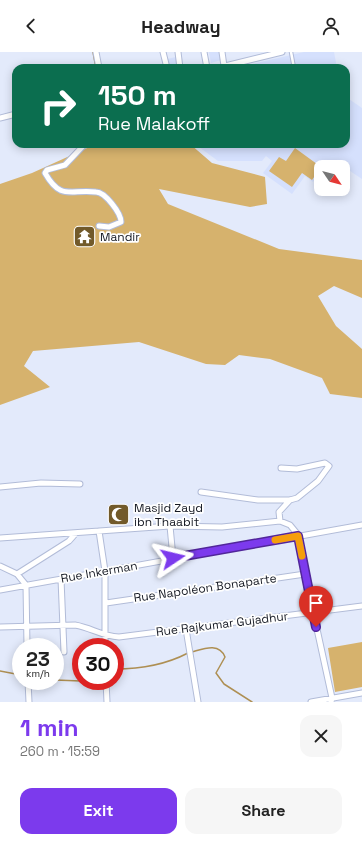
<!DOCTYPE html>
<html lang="en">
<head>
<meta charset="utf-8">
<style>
	body { margin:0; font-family:"Space Grotesk",sans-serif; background:#f6f6f6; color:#222; height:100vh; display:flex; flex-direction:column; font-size:15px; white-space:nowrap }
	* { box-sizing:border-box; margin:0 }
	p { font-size:13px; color:#767676 }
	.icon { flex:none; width:22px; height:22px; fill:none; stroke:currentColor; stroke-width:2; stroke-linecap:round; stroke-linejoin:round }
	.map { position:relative; height:650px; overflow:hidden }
	.panel { display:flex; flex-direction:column; background:#fff; flex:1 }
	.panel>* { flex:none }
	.top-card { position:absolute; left:12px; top:12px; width:338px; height:84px; border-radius:12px; box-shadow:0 2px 10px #0003; background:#0b6e4f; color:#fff; overflow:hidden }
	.needle { width:26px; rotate:125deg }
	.fabs { position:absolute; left:314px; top:108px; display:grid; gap:8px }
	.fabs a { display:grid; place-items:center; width:36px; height:36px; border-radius:8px; background:#fff; box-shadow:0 2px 10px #0003; font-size:20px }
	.speed { position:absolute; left:12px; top:586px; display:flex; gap:8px; font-size:20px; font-weight:700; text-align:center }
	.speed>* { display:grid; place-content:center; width:52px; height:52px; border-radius:50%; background:#fff; box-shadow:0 2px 10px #0003; line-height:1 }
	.speed small { font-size:10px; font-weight:400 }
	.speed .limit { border:6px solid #d22; background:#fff; color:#111 }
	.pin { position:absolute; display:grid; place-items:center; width:34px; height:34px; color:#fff; margin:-41px -17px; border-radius:50% 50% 50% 0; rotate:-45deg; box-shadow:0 0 4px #0007 }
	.pin .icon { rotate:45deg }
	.me { position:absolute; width:44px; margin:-22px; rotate:80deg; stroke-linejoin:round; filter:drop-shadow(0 0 3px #0008) }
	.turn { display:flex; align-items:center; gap:14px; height:84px; padding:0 20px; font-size:18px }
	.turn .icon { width:52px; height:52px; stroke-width:2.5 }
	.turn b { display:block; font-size:28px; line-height:34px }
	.round { display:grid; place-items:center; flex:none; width:42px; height:42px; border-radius:12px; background:#f6f6f6 }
	.summary { display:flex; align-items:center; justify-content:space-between; height:68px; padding:0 20px }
	h1 { font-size:24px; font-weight:700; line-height:30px; color:#7c3aed }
	.button { display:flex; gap:8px; margin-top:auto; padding:8px 20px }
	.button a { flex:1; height:46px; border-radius:12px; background:#7c3aed; color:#fff; font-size:16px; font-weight:700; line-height:46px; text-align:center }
	.button a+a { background:#f6f6f6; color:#222 }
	header { display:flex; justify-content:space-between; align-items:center; height:52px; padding:0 20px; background:#fff; font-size:18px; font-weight:700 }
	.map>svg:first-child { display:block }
	.built { fill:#d5e0fd }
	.green { fill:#d6b26d }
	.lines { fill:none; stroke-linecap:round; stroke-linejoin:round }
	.stream { stroke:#ae8f53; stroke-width:1.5 }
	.service-casing { stroke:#b2bcd8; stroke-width:4.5 }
	.minor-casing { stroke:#b2bcd8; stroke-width:7 }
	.service { stroke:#fff; stroke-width:2.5 }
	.minor { stroke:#fff; stroke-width:5 }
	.route-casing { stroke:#51269a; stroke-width:10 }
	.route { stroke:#7c3aed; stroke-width:7 }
	.slow { stroke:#f59e0b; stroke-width:7 }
	.labels { text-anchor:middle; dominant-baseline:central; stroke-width:3.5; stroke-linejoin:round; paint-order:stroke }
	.poi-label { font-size:12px; fill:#151923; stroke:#fff; text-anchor:start }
	.street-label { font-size:12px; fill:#151923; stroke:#fff }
</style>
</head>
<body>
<header><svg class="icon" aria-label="back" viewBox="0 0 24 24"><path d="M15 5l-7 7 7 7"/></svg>Headway<svg class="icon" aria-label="person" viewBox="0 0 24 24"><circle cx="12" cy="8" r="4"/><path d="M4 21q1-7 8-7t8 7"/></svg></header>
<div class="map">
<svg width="362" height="650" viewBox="0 0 362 650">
	<rect width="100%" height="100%" fill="#e3eafb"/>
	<path class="built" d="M209,0h10l2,8 -10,3z
		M304,0h30l3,16h-102z
		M176,5l2,11h-9l-2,-9z
		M346,45l16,11v71l-21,-14 -2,2h-18v3l-8,12 -8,-6 -13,18 -29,-21 9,-12 -6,-5 -4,5h-44l-23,-17h151z"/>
	<path class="green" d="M96,92h94l22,19 53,14 2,27 -17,3 -91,-18 9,15 111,45 83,11v38l-28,-12 -16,10 18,30 26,23v49l-32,-4 -8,-16 -52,-19 -31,-4 -14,10 -19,-1 -67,-22 -106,9 -9,15 26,21 -50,18v-221l32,-11z
		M295,96l26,19 -9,13 -10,-7 -10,14 -23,-16 10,-14 7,4z
		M362,590v45l-27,5 -7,-44z"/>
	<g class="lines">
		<path class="stream" d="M93,0l3,16
			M192,600c11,-3 27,-10 33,5l-9,16 8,11 28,18
			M115,617c26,0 50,-4 73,-16
			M0,619l21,4
			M55,628l26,1"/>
		<defs>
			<path id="service" d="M291,0l3,16"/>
			<path id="minor" d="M96,0l3,16
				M163,0l4,16
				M178,0l2,16
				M204,0l3,16
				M222,0l2,14
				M217,16l65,-16
				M0,66l16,-4
				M85,92l-20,21 -18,5 -2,3c16,28 25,16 51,19 9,0 25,21 25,30l-12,5 -10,-1
				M0,435l41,-4 39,1
				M201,440l57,8h32l7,-2 21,-17 11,-15 -4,-3 -28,6 -16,-1
				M280,469l-1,-9 11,-12
				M170,474l3,32
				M99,479l6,40v76
				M0,486l170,-12 52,1 58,-6 10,4 9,11 6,38 27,124 -1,4
				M0,514l17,8 9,11
				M17,522l52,-33 7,-8
				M61,527l3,73
				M26,533l1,62
				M0,538l362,-65
				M106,551l199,-29
				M0,575l75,-2c17,3 26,11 44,12l243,-31
				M186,577l12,73
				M28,629l1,21
				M106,629l1,21
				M311,650l51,-9"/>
		</defs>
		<use href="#service" class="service-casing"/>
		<use href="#minor" class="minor-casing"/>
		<use href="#service" class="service"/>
		<use href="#minor" class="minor"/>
	</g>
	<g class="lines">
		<defs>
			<path id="route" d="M173,506l125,-22 18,91"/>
		</defs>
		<use href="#route" class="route-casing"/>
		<use href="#route" class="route"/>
		<path class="slow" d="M275,488l23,-4 4,20"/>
	</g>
	<defs>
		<symbol id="temple-square" viewBox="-11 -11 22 22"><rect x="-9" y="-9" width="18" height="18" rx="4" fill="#725a2a" stroke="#fff"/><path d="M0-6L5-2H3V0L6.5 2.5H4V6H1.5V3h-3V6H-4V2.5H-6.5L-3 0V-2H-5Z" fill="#fff"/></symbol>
		<symbol id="mosque-square" viewBox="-11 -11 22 22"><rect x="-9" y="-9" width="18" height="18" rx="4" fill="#725a2a" stroke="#fff"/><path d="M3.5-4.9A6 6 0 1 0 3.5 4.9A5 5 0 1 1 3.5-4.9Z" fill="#fff"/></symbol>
	</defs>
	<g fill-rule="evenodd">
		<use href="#temple-square" x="72" y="172" width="25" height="25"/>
		<use href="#mosque-square" x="106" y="450" width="25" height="25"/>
	</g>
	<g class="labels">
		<g class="poi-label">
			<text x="100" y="185">Mandir</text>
			<text x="134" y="456">Masjid Zayd<tspan x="134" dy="14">ibn Thaabit</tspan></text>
		</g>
		<g class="street-label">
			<text transform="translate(99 520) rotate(-10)">Rue Inkerman</text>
			<text transform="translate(205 536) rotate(-8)">Rue Napoléon Bonaparte</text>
			<text transform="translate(222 572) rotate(-7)">Rue Rajkumar Gujadhur</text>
		</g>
	</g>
</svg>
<div class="fabs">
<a><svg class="needle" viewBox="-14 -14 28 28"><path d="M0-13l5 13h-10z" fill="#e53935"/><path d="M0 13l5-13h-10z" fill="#767676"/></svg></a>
</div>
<div class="speed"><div>23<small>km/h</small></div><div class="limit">30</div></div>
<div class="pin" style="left:316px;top:575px;background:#d93025"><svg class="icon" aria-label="arrive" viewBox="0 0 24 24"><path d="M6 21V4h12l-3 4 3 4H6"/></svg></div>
<svg class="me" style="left:173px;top:506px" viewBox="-20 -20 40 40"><path d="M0-17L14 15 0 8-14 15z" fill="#7c3aed" stroke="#fff" stroke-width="4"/></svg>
<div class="top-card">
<div class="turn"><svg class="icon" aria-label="right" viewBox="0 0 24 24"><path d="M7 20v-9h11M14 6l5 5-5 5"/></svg><div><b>150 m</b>Rue Malakoff</div></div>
</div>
</div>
<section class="panel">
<div class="summary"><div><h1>1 min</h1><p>260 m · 15:59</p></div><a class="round"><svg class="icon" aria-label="close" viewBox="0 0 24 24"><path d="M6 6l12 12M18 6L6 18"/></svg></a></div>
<div class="button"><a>Exit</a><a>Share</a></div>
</section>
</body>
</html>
